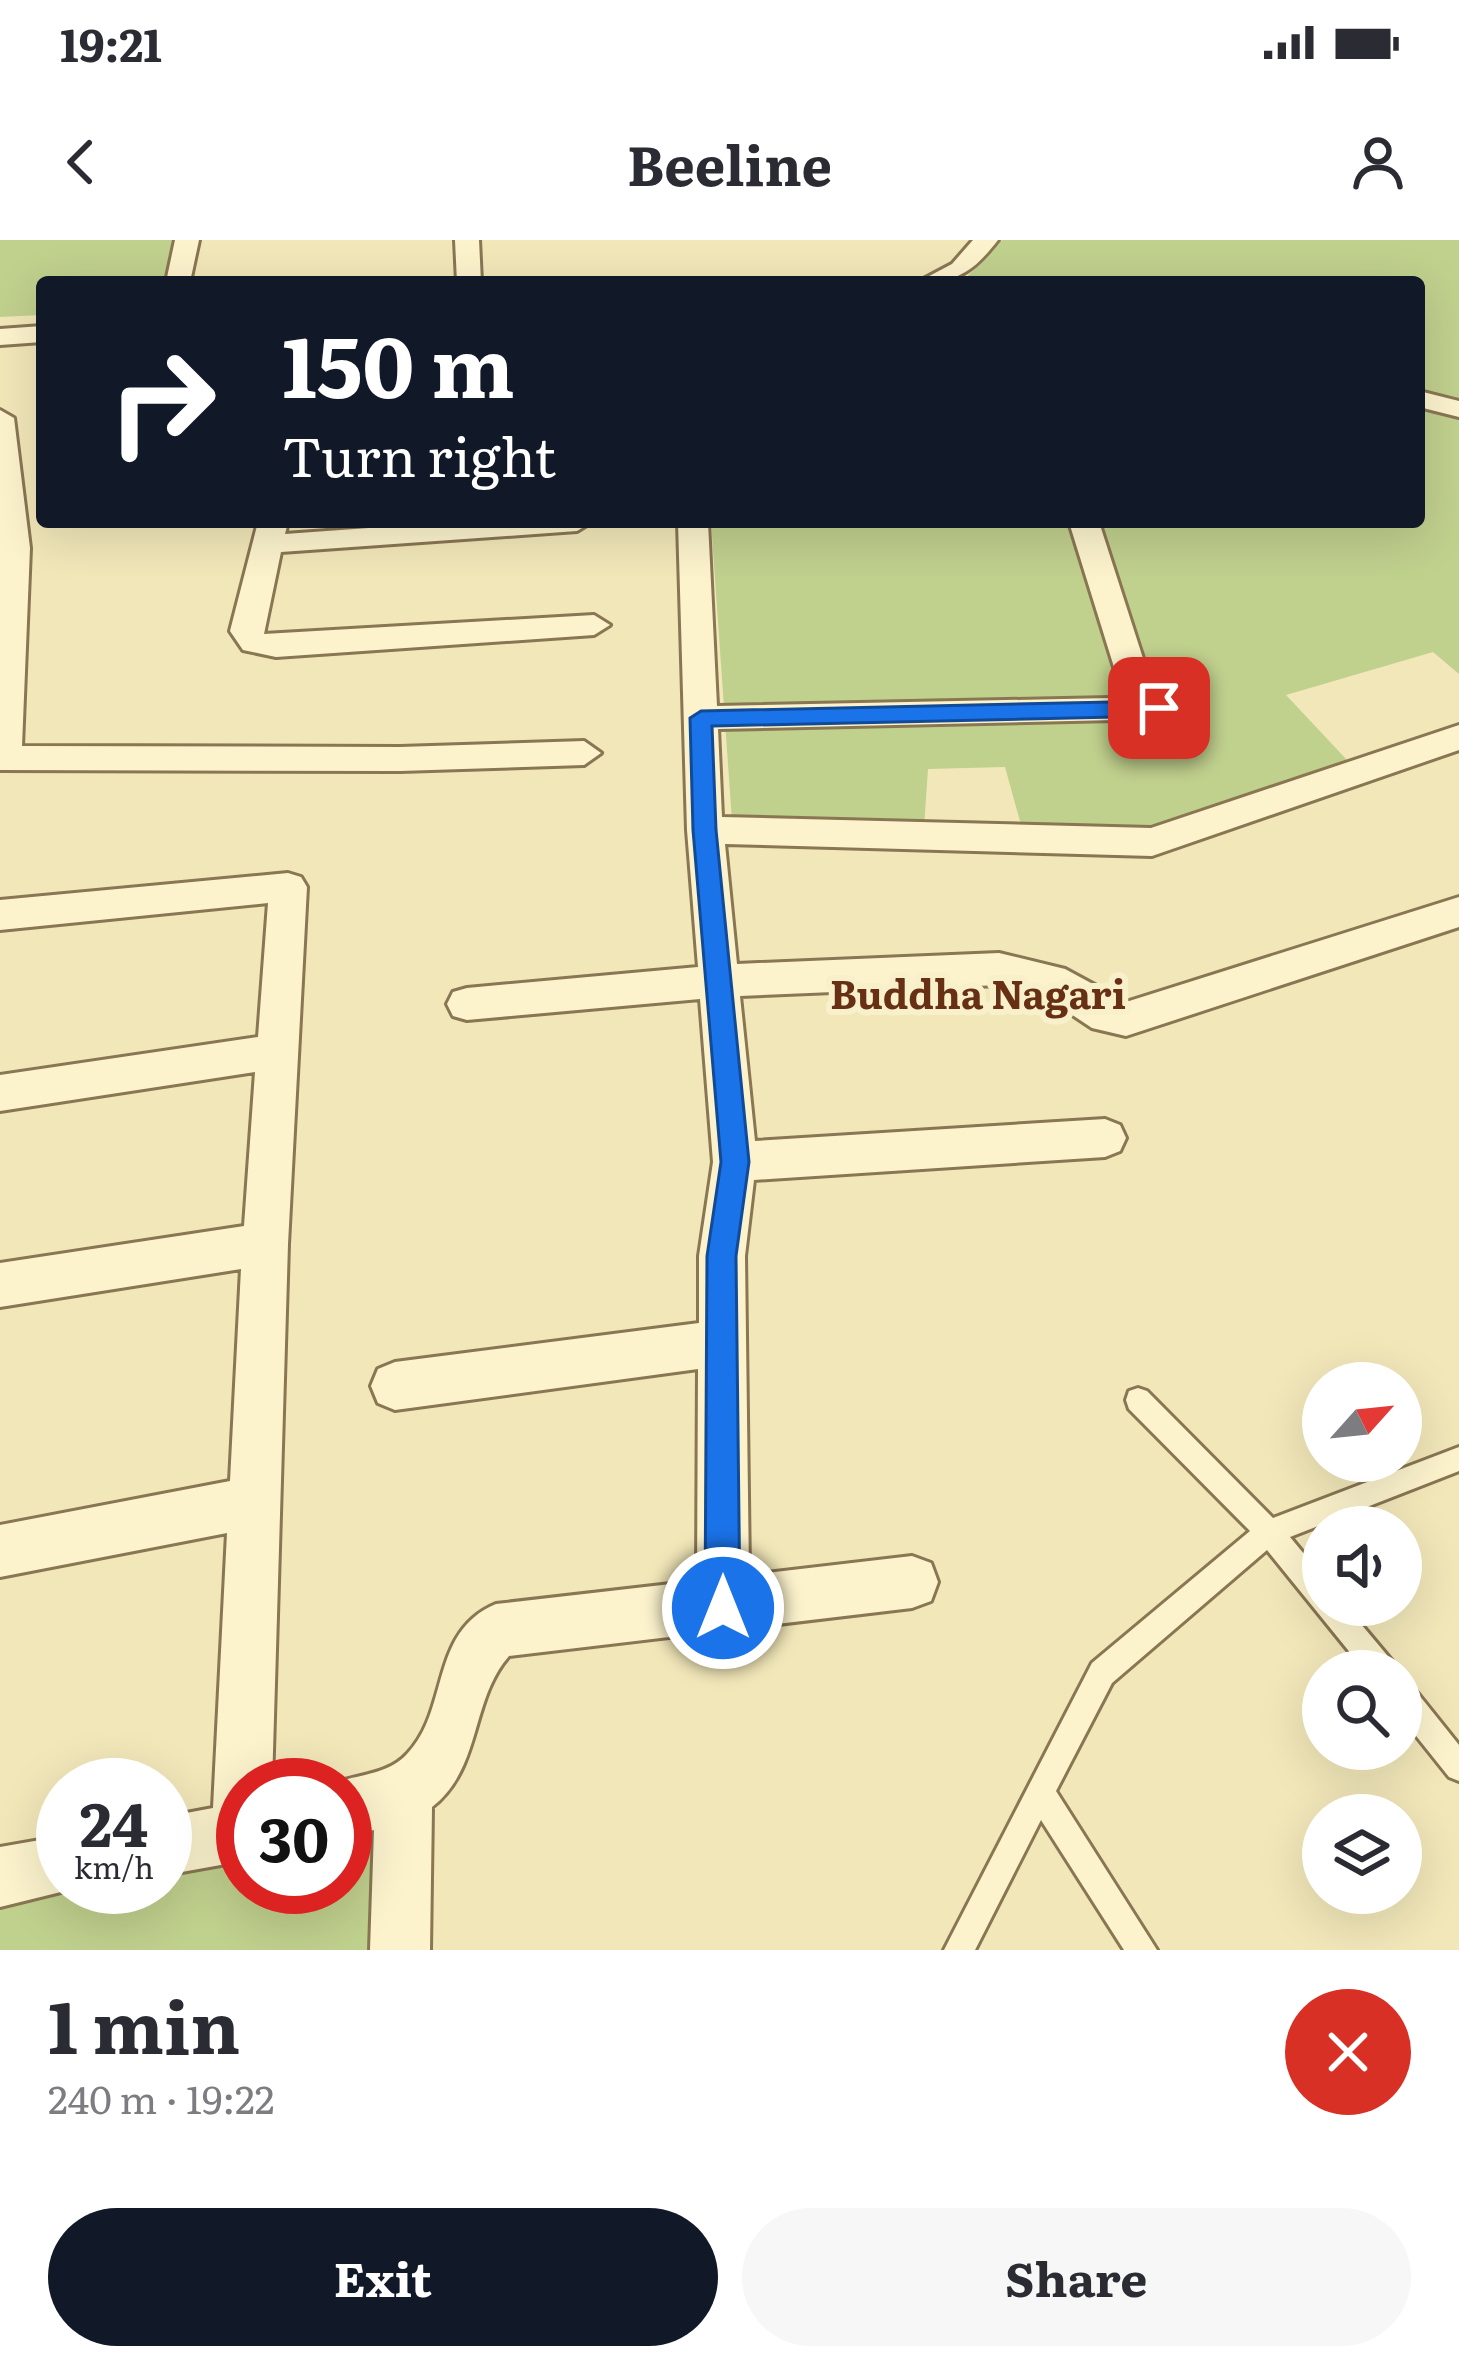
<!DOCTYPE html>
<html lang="en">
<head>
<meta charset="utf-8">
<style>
	body { margin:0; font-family:Literata,serif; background:#f7f7f7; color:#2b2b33; height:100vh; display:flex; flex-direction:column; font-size:45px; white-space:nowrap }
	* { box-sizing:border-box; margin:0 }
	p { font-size:39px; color:#7c7c81 }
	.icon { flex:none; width:66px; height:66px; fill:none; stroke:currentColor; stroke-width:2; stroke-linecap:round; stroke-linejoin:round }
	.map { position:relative; height:1710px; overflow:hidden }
	.details { display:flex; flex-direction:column; background:#fff; flex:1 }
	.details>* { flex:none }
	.top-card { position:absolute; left:36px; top:36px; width:1389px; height:252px; border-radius:12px; box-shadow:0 12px 48px #0002; background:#111827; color:#fff; overflow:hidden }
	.needle { width:78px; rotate:63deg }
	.buttons { position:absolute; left:1302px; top:1122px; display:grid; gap:24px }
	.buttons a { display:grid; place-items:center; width:120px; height:120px; border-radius:50%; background:#fff; box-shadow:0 12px 48px #0002; font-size:60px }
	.speed { position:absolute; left:36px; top:1518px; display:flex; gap:24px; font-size:60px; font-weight:700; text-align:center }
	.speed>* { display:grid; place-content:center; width:156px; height:156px; border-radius:50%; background:#fff; box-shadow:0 12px 48px #0002; line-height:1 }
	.speed small { font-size:30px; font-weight:400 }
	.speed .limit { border:18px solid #d22; background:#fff; color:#111 }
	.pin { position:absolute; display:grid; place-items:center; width:102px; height:102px; color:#fff; margin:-51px; border-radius:24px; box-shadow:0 6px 18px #0006 }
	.me { position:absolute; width:132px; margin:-66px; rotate:0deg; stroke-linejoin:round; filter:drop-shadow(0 0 9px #0008) }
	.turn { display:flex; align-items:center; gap:42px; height:252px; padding:0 48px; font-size:54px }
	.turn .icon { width:156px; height:156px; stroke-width:2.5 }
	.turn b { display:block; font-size:84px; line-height:102px }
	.round { display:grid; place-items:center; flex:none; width:126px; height:126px; border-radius:63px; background:#f7f7f7 }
	.summary { display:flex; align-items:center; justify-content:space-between; height:204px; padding:0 48px }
	h1 { font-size:72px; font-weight:700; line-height:90px }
	.action { display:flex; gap:24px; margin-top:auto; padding:24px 48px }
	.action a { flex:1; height:138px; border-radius:72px; background:#111827; color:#fff; font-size:48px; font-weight:700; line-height:138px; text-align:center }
	.action a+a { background:#f7f7f7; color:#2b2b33 }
	.status { display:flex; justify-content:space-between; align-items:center; height:84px; padding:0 60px; background:#fff; direction:ltr }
	.status svg { height:33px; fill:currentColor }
	header { display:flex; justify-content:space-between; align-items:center; height:156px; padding:0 48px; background:#fff; font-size:54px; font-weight:700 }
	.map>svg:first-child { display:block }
	.green { fill:#c0d08d }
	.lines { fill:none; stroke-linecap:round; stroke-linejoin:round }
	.service-casing { stroke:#897653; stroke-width:6 }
	.minor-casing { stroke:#897653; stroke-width:6 }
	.service { fill:#fcf3cd; fill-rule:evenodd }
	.minor { fill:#fcf3cd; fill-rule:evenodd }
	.route { fill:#1a73e8; stroke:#114b97; stroke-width:3 }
	.labels { text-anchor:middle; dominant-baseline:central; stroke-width:12; stroke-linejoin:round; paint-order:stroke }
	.neighbourhood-label { font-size:39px; font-weight:bold; fill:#673015; stroke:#f8f0ca }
</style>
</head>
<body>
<div class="status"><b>19:21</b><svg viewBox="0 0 49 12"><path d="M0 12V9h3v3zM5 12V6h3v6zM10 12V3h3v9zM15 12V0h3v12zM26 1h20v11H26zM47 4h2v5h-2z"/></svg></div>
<header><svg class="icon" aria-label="back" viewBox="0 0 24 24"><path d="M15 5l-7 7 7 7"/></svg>Beeline<svg class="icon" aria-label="person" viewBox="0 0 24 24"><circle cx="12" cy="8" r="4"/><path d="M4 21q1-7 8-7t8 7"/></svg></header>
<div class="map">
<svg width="1459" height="1710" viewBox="0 0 1459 1710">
	<rect width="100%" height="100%" fill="#f2e7b9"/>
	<path class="green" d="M0,0h175l-10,42h-123v33l-42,2z
		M1002,0h457v168l-40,-9v-117h-457z
		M1419,169l40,10v255l-26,-22 -147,43 61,65 -196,67 -128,5 -18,-65 -77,2 -4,58 -192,-6 -21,-299h708z
		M416,1582l4,128h-420v-51l65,-12h100v-18l78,-15v33h102v-52z"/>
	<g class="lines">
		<defs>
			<path id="service" d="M1138,1148l9,3 126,127 186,-71v24l-169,66 33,40v28h22l47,56 4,10h-31l-98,-121 -155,133 -56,108 101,159h-33l-83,-130 -66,130h-31l148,-287 158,-132 -121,-122 -3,-9 3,-9z
				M1401,1441l10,4 48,60v36l-10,-4 -48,-60z"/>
			<path id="minor" d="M175,0h24l-9,42h-24z
				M455,0h24l2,42h-24z
				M973,0h25c-25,32 -40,42 -80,42l34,-18z
				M42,86v16l-42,3v-16z
				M1419,151l40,10v16l-40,-10z
				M0,170l14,8 16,130 -8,198 378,1 184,-6 17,12 -17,12 -184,6 -400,-1z
				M258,282h30l-3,12 167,-12h140l-15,9 -296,21 -17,82 330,-19 16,10 -16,10 -318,22 -33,-7 -13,-19z
				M678,282h30l9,184 442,-9 17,11 -17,11 -441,10 4,88 429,11 308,-103v25l-307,106 -427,-12 12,120 262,-11 66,16 61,33 333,-105v30l-333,109 -34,-8 -51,-34 -42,-9 -259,11 15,145 350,-22 15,6 6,13 -6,13 -15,6 -351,23 -9,76 4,319 163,-19 19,7 7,19 -7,19 -19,7 -403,48c-39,44 -27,112 -77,151l-2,143h-60l4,-120 -29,6v-51h-16c26,-11 58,-9 78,-31 43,-44 22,-122 89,-150l201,-23 1,-212 -303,41 -17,-7 -7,-17 7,-17 17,-7 304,-39v-67l14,-94 -13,-163 -233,21 -14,-4 -6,-12 6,-12 14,-4 231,-21 -11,-137z
				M1069,282h30l51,158 -4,8 -12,3 -16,-11z
				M288,633l13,4 6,10 -19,357 -16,541h-29v76l-78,14v-58l48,-9 14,-275 -227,44v-52l230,-44 11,-212 -241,38v-44l244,-37 11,-154 -255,39v-36l258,-38 10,-134 -268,27v-30z
				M63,1596v51h18l-81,20v-60z"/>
		</defs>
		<use href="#service" class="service-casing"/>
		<use href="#minor" class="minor-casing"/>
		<use href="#service" class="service"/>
		<use href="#minor" class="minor"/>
	</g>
	<path class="route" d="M1159,461l10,7 -10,8 -447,10 4,104 33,332 -13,94 4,352 -5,13 -12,5 -13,-5 -5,-13 2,-352 14,-94 -28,-332 -3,-112 11,-7z"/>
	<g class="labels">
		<g class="neighbourhood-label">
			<text x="978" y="752">Buddha Nagari</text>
		</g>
	</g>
</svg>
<div class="buttons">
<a><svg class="needle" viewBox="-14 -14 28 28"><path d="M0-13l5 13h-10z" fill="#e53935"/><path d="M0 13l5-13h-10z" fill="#7c7c81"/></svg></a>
<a><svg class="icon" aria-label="sound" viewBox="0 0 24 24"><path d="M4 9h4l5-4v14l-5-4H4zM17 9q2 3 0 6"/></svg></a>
<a><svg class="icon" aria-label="search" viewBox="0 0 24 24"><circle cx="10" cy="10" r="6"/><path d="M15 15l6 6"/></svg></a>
<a><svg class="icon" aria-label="layers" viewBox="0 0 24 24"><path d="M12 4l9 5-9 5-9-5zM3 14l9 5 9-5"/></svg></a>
</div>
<div class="speed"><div>24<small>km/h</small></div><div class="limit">30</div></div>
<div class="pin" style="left:1159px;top:468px;background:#d93025"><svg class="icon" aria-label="arrive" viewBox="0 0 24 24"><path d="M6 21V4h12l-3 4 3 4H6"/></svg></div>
<svg class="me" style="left:723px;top:1368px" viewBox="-20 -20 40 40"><circle r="17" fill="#1a73e8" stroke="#fff" stroke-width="3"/><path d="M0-11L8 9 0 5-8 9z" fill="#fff"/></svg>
<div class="top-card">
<div class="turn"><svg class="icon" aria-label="right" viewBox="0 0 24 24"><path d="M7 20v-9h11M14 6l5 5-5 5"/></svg><div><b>150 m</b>Turn right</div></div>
</div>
</div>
<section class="details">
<div class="summary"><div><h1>1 min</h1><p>240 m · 19:22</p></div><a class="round" style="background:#d93025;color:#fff"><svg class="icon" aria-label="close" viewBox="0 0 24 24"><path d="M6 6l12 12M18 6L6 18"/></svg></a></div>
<div class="action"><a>Exit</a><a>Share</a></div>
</section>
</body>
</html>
